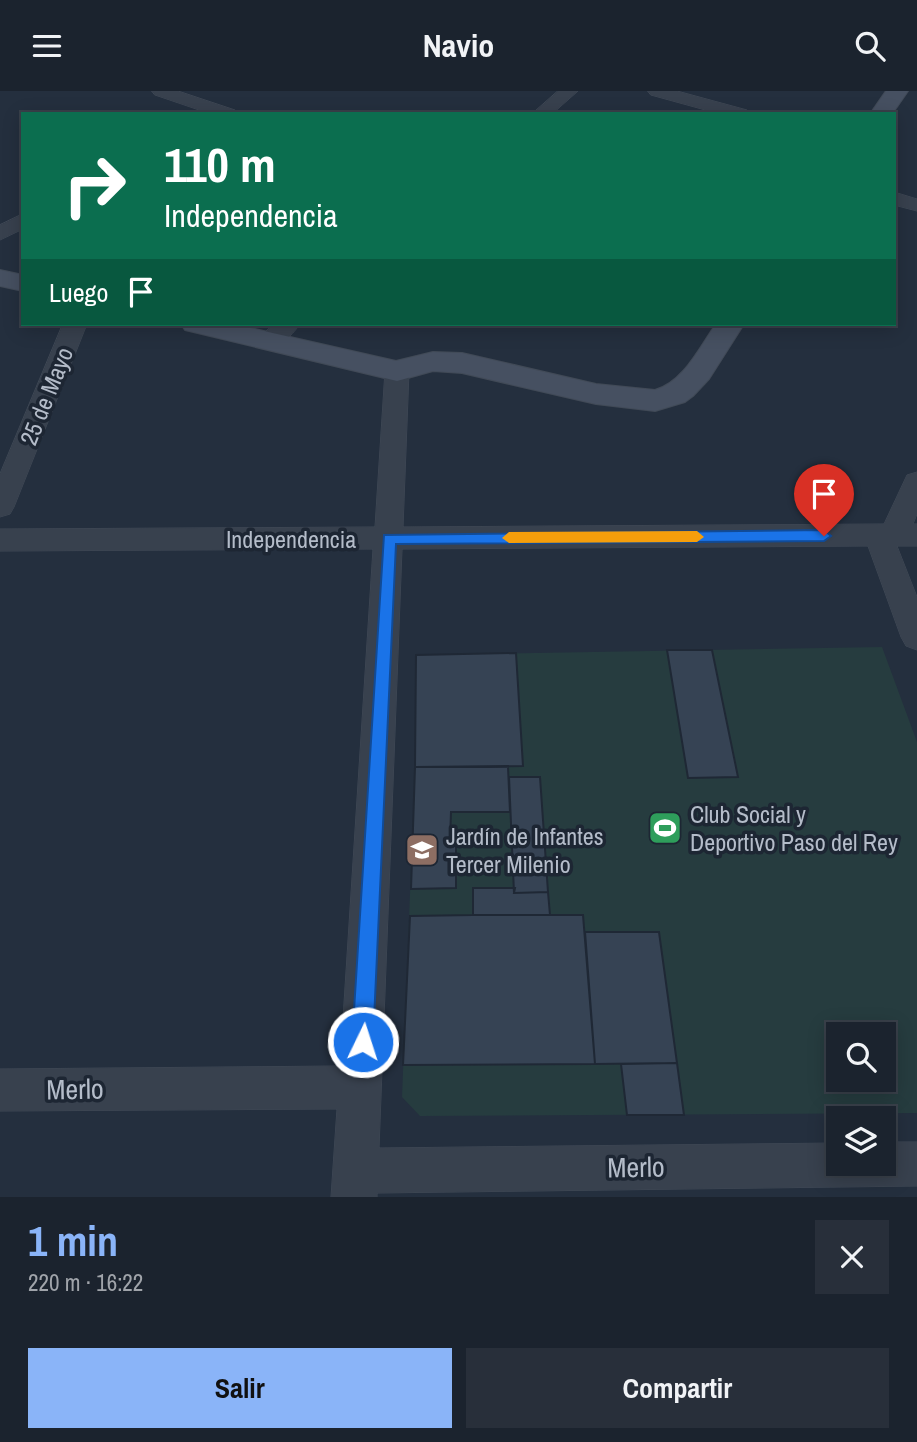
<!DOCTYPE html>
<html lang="es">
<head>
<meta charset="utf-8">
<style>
	body { margin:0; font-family:"Archivo Narrow",sans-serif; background:#282f3a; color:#f1f3f6; height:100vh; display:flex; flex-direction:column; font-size:26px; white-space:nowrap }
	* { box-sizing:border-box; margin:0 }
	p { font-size:23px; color:#a0a4aa }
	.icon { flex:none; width:38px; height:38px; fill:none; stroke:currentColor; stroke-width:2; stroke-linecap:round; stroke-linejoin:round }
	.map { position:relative; height:1106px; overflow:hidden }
	.side { display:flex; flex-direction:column; background:#1b232e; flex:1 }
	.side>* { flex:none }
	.banner { position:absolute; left:21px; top:21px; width:875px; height:214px; border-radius:0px; box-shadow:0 4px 18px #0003,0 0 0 2px #39404a; background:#0b6e4f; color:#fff; overflow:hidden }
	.fabs { position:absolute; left:826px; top:931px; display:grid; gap:14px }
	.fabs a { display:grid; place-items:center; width:70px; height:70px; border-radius:0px; background:#1b232e; box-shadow:0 4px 18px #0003,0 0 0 2px #39404a; font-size:35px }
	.pin { position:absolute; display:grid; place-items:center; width:60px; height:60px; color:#fff; margin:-72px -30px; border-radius:50% 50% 50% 0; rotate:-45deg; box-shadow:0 0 7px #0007 }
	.pin .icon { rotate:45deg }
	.me { position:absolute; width:77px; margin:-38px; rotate:4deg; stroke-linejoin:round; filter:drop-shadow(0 0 5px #0008) }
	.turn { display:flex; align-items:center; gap:24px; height:147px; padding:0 28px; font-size:32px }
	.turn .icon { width:91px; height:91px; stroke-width:2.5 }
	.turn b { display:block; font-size:49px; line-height:60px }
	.then { display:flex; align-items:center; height:66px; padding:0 28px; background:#0003; gap:14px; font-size:26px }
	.round { display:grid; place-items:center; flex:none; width:74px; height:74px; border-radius:0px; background:#282f3a }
	.head { display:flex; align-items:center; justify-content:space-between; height:119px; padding:0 28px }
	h1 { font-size:42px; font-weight:700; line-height:52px; color:#8ab4f8 }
	.button { display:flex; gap:14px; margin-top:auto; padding:14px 28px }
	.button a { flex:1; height:80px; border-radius:0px; background:#8ab4f8; color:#111; font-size:28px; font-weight:700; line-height:80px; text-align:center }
	.button a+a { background:#282f3a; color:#f1f3f6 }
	header { display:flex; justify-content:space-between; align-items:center; height:91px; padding:0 28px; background:#1b232e; font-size:32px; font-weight:700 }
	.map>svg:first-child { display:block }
	.green { fill:#263c3f; fill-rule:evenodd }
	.building { fill:#364354; stroke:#1f2835; stroke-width:2 }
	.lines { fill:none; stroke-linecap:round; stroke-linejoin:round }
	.street-casing { stroke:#414a57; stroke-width:1 }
	.secondary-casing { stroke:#414a57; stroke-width:2 }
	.street { fill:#38414e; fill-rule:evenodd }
	.secondary { fill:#465061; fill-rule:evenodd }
	.route { fill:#1a73e8; stroke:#114b97; stroke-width:2 }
	.slow { fill:#f59e0b }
	.labels { text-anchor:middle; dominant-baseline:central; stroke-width:7; stroke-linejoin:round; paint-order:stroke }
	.street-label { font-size:24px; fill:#b4bcc9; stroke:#1d2633 }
	.poi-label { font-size:24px; fill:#b4bcc9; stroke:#1d2633; text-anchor:start }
	.near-street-label { font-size:28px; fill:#b4bcc9; stroke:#1d2633 }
</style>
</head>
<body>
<header><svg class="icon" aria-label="menu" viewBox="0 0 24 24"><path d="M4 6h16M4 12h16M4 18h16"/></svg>Navio<svg class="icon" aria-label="search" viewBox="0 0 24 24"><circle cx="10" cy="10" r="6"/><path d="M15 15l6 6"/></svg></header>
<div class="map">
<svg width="917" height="1106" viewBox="0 0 917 1106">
	<rect width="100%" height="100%" fill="#242f3e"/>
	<path class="green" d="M882,556l35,95v371l-497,3 -18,-19 13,-330 1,-112zM838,943h46v46h-46z"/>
	<path class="building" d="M667,559h45l26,127 -50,1z
		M516,562l7,113 -108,1 1,-112z
		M415,676h93l2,45h-59l-1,29h6v47l-45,1z
		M509,686h31l8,115 -34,1z
		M473,797h42l-1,5 34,-1 2,23h-77z
		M473,824h110l12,149 -192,1 7,-149z
		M585,841h74l18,131 -82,1z
		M677,972l7,52h-57l-6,-51z"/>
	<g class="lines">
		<defs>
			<path id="street" d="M152,0h26l57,19 3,4h-27l-56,-19z
				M558,0h20l-26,23h-20z
				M648,0h29l70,19 3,4h-30l-69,-19z
				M894,101l23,7v12l-23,-6z
				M23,123v15l-23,11v-15z
				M63,233h24l-73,183 -4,7 -10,3v-43z
				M274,233h26c-9,13 -24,27 -40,22l-4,-5z
				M397,272l9,2 3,6 -6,156 481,-3 23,-49 10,-3v42l-4,10h4v22h-20l20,51v53l-11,-4 -5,-9 -33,-91 -466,3 -23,599 459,-5v21h46v-22h33v44l-540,7v4h-46l6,-88 -337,2v-42l340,-3 33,-517 -373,2v-22l375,-2 10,-156 3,-6z"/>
			<path id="secondary" d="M886,0h22l-16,23h-22z
				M0,179l23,5v16l-23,-5z
				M181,233h52l163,37 37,-9 29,1 134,31 59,6c29,-8 45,-44 61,-66h28l-35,55 -16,17 -8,6 -30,9 -59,-7 -134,-31 -29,-2 -36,10 -212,-51z"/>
		</defs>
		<use href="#street" class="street-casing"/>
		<use href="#secondary" class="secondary-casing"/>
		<use href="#street" class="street"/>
		<use href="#secondary" class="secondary"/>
	</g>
	<path class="route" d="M824,439l7,6 -7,5 -428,3 -23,498 -3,7 -7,3 -8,-3 -3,-7 32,-507z"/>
	<path class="slow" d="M697,440l7,6 -7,5 -188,1 -7,-5 7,-6z"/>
	<defs>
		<symbol id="stadium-square" viewBox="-11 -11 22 22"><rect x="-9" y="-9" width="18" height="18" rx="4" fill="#2e9e5b" stroke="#1d2633"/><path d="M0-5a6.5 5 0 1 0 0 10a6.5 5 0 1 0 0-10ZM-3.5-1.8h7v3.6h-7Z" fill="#fff"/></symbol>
		<symbol id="school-square" viewBox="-11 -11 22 22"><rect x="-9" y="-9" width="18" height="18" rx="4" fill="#8d6e63" stroke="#1d2633"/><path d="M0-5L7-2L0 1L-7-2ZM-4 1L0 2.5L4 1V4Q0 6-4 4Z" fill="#fff"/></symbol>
	</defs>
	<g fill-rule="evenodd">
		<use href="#stadium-square" x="646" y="718" width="38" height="38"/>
		<use href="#school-square" x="403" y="740" width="38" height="38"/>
	</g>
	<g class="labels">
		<g class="street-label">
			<text transform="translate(46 305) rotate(-68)">25 de Mayo</text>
			<text x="291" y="448">Independencia</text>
		</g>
		<g class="poi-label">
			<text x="690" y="723">Club Social y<tspan x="690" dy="28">Deportivo Paso del Rey</tspan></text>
			<text x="446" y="745">Jardín de Infantes<tspan x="446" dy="28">Tercer Milenio</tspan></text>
		</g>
		<g class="near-street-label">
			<text transform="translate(75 998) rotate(-1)">Merlo</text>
			<text transform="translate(636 1076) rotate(-1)">Merlo</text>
		</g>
	</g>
</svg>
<div class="fabs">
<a><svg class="icon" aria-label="search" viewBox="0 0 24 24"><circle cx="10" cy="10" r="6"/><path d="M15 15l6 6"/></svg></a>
<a><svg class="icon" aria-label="layers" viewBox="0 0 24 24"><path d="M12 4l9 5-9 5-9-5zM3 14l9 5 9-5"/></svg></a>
</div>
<div class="pin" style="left:824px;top:445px;background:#d93025"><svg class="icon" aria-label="arrive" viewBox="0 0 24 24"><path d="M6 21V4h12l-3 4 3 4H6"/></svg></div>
<svg class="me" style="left:363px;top:951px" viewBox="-20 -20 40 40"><circle r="17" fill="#1a73e8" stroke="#fff" stroke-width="3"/><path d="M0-11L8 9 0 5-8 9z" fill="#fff"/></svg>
<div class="banner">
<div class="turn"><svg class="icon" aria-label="right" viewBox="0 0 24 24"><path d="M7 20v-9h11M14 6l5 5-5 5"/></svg><div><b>110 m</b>Independencia</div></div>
<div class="then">Luego<svg class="icon" aria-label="arrive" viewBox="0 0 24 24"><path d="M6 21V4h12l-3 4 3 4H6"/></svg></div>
</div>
</div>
<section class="side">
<div class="head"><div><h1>1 min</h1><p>220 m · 16:22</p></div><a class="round"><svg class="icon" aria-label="close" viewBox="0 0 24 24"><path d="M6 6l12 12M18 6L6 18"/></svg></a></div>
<div class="button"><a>Salir</a><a>Compartir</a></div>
</section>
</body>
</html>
